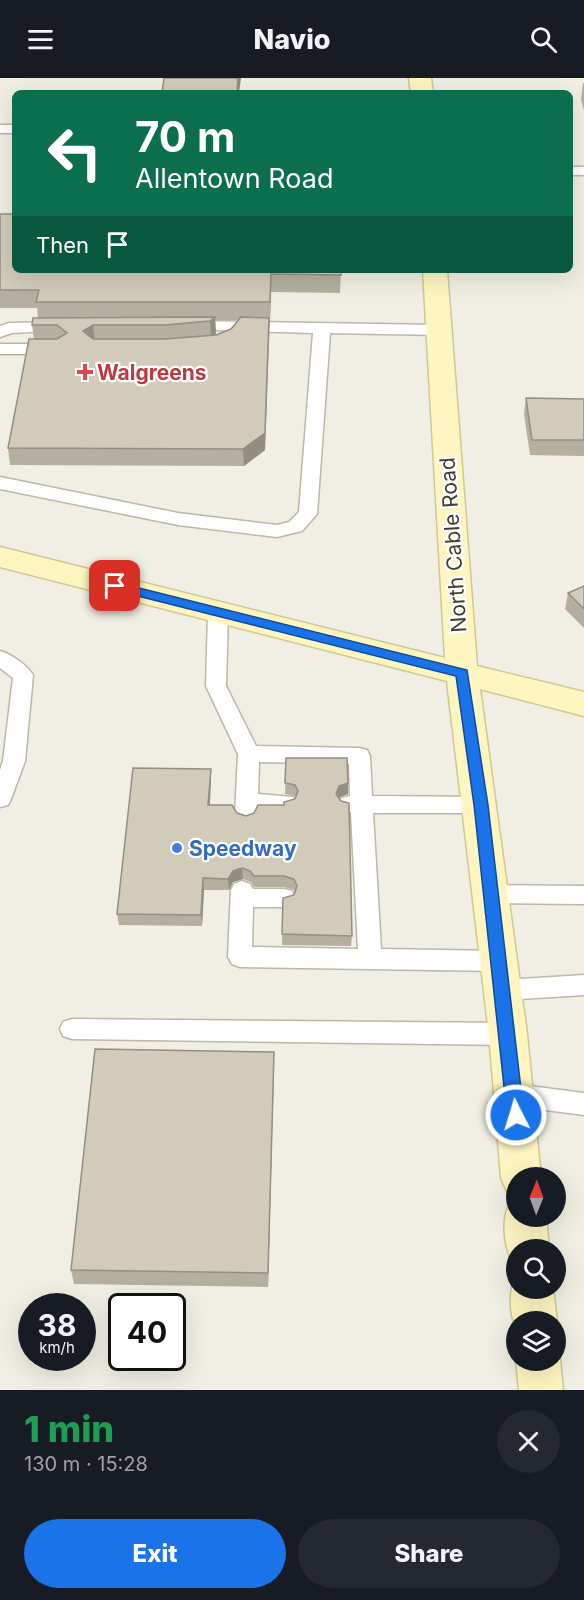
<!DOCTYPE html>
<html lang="en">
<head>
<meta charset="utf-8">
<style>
	body { margin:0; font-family:Inter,sans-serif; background:#242831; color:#f1f3f6; height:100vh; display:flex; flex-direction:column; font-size:22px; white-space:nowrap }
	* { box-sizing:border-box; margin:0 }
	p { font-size:20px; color:#9ea1a6 }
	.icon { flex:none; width:33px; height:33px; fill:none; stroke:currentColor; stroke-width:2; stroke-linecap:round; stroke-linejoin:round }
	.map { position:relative; height:1312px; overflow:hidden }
	.panel { display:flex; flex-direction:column; background:#171b24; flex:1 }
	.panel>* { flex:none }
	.banner { position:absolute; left:12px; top:12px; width:561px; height:183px; border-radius:9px; box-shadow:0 6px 24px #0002; background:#0b6e4f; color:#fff; overflow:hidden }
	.needle { width:39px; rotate:1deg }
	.buttons { position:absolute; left:506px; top:1089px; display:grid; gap:12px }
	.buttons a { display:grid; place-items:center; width:60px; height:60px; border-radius:50%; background:#171b24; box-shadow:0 6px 24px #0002; font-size:30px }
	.speed { position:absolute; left:18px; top:1215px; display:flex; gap:12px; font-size:30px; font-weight:700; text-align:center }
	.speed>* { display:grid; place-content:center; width:78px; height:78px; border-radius:50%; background:#171b24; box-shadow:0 6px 24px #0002; line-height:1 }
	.speed small { font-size:15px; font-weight:400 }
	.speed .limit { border:3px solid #111; border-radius:9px; background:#fff; color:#111 }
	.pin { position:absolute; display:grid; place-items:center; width:51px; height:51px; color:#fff; margin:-26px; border-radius:12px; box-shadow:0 3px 9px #0006 }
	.me { position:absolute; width:66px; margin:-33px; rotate:355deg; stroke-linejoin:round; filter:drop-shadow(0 0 4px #0008) }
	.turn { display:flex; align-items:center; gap:21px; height:126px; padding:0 24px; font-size:27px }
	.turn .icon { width:78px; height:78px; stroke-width:2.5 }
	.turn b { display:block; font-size:42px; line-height:51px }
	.then { display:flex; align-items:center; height:57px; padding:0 24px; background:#0003; gap:12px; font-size:22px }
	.round { display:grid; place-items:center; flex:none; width:63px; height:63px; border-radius:32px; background:#242831 }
	.overview { display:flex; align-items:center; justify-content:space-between; height:102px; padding:0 24px }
	h1 { font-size:36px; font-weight:800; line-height:45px; color:#1e9e55 }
	.action { display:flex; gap:12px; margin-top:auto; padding:12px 24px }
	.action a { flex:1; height:69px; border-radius:36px; background:#1a73e8; color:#fff; font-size:24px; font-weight:800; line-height:69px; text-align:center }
	.action a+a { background:#242831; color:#f1f3f6 }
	header { display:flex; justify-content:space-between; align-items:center; height:78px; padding:0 24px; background:#171b24; font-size:27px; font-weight:800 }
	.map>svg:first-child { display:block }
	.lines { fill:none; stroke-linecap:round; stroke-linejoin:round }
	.lane-casing { stroke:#bcb7a6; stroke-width:3 }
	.secondary-casing { stroke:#d1c793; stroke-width:3 }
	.lane { fill:#fff; fill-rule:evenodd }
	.secondary { fill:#fef5c1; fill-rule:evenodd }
	.wall { fill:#b5af9f; fill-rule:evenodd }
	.shaded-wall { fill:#948e82 }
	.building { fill:#d3cbb9; stroke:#948e82; stroke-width:1.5 }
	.route { fill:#1a73e8; stroke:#114b97; stroke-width:1.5 }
	.health-dot { fill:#e0444e; stroke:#fff; stroke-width:2 }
	.shop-dot { fill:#3f7fe0; stroke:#fff; stroke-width:2 }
	.labels { text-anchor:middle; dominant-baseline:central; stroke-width:4.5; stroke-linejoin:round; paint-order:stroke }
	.health-label { font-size:21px; font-weight:bold; fill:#be3a42; stroke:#fff; text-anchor:start }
	.street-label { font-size:21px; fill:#433e33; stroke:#fff }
	.shop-label { font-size:21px; font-weight:bold; fill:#366cbe; stroke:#fff; text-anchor:start }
</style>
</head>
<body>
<header><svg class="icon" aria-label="menu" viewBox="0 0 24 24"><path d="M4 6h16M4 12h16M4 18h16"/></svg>Navio<svg class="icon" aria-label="search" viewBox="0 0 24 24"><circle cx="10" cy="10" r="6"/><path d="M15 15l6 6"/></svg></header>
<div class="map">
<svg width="584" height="1312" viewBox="0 0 584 1312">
	<rect width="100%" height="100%" fill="#f1eee3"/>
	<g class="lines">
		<defs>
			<path id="lane" d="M0,47h15v8h-15z
				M570,89h14v8h-14z
				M189,243l250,4 8,5 -8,5 -109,-2 -13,181 -15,17 -25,6 -99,-12 -178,-36v-12l178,36 99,12 12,-3 10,-10 14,-179 -130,-4 -2,-3 2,-3z
				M62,244l8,5 -2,3 -56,3 -12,4v-11l9,-3z
				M0,266h55l8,5 -8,5h-55z
				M218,528l7,2 3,5 -2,73 30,60 103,2 8,2 3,6 2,40 109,1 8,2 3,6 -3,6 -8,2h-108l8,136 118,2 8,3 4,7 -4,7 -8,3 -259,-4 -8,-3 -4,-7 3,-67 3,-6 8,-3 8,3 3,5h31l8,2 3,7 -3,7 -8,2h-31l-1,40 106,2 -7,-137 -10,-2 -3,-6 3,-6 9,-2 -1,-32 -90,-2 -1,32 35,3 3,6 -3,6 -8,2h-28l-3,11 -8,3 -8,-3 -3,-6 3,-62 -32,-68 2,-73 3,-5z
				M0,573c11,3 27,14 33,24l-8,86 -14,38 -3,6 -8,2v-37l3,-9 10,-83 -13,-10z
				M491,807l93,1v18l-93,-1 -8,-2 -3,-7 3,-7z
				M584,897v20l-81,5 -8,-3 -4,-7 4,-7 8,-3z
				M72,941l436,4 9,4 3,7 -3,7 -9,4 -436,-6 -9,-3 -3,-7 3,-7z
				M514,1006l70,9v22l-70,-9 -9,-3 -4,-8 4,-8z"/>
			<path id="secondary" d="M409,0h22l2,15h-22z
				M423,192h24l30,396 107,26v24l-104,-27 47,345 14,144h-25v17l-9,-4 -6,-13 -12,-144 -42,-353 -447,-114v-20l445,111z
				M516,1122v16h30l3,34h-33v15l-3,-1c-9,-20 -12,-42 -3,-62z
				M516,1197v13h37l4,34 -2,4v-4h-39v6c-7,-16 -7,-37 0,-53z
				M555,1270l5,12 3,30h-44l-3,-30h39z"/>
		</defs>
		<use href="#lane" class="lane-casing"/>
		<use href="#secondary" class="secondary-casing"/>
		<use href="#lane" class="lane"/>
		<use href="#secondary" class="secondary"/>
	</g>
	<path class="wall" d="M583,5h1v28l-3,-12z
		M0,136l341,56 -1,23 -69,-1 -6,158 -21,16 -234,-1 -2,-17 26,-109 -2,-14 6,-7 -1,-10h-37zM215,242h23l-7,9 -16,6 1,-1z
		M526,320l58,1v57l-54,-1 -6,-41z
		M584,508v42l-19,-19 3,-16z
		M286,680l62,25v11l-9,4 13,138 -1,10 -69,-1 1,-47 11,-3 1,-3 -1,-2 -10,-3h-30l-3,-5 -8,-3 -10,3 -4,8h-25l-2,36 -83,-1 -2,-11 94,-145v11l-1,25 36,11 38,-11 11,-6v-3l-10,-2z
		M274,974l-6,235 -194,-3 -3,-14z"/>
	<path class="shaded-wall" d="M238,0h3l-2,15h-2z
		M271,196v18l-1,29v-19z
		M215,239l1,17 -5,4 -1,-17z
		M269,240l-4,132 -21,16 -1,-17z
		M93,247l2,17 -12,-11z
		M211,691v11l-2,36 -1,-11z
		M348,705v11l-9,3 -3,8v-11l3,-8z
		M242,790l1,11 -10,3 -4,8 -1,-11 5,-8z
		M203,800l1,12 -2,36 -1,-11z
		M274,974v16l-6,219v-14z"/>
	<path class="building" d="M164,0h74l-1,15h-75z
		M0,136h15v56h326v5l-70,-1 -1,28h-234l3,-12h-39z
		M215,239l-5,4 -45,4h-72l-10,6 10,8h72l51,-4 15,-6 10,-12 28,1 -4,115 -22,16 -235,-1 21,-109h28l10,-6 -10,-8h-25l1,-7z
		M526,320l58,1v41h-52z
		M584,508v23l-16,-16z
		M286,680h61l1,25 -9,3 -3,8 5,7 8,2 3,133 -70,-2 1,-36 11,-3 3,-9 -3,-7 -10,-3h-30l-4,-5 -8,-3 -9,3 -5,8 -25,-1 -2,37 -84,-1 16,-146 78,1 -3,36h24l5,8 9,3 8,-3 4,-8h26v-3l11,-3 3,-8 -3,-6 -10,-2z
		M95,971l179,3 -6,221 -197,-3z"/>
	<path class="route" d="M115,504l352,88 21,135 36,310 -3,6 -5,2 -6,-2 -3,-6 -33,-310 -18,-129 -346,-87 -2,-3z"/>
	<path class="health-dot" d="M82 285h6v6h6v6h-6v6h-6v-6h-6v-6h6z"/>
	<circle class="shop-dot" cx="177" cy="770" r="6"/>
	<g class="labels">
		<g class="health-label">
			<text x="97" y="294">Walgreens</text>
		</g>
		<g class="street-label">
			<text transform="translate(453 467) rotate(-94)">North Cable Road</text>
		</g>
		<g class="shop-label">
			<text x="189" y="770">Speedway</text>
		</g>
	</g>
</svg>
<div class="buttons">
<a><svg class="needle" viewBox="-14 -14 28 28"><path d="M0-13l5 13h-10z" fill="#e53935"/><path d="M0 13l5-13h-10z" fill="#9ea1a6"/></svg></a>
<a><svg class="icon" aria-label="search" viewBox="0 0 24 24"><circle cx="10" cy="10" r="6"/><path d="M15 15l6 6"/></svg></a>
<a><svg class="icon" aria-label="layers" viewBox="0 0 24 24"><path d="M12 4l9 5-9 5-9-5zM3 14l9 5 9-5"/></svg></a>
</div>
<div class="speed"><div>38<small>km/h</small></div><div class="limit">40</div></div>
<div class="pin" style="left:115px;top:508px;background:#d93025"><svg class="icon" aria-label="arrive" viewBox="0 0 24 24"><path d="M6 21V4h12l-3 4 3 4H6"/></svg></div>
<svg class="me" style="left:516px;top:1037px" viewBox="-20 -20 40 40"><circle r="17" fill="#1a73e8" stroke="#fff" stroke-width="3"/><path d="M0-11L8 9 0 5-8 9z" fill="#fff"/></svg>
<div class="banner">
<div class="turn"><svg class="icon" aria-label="left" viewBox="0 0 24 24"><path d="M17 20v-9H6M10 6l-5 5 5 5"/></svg><div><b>70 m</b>Allentown Road</div></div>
<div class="then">Then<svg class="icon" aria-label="arrive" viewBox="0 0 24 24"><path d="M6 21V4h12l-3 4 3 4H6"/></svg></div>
</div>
</div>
<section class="panel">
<div class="overview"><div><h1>1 min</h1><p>130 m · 15:28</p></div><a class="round"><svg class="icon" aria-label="close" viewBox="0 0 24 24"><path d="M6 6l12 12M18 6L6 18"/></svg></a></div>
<div class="action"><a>Exit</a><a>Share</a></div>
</section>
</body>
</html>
